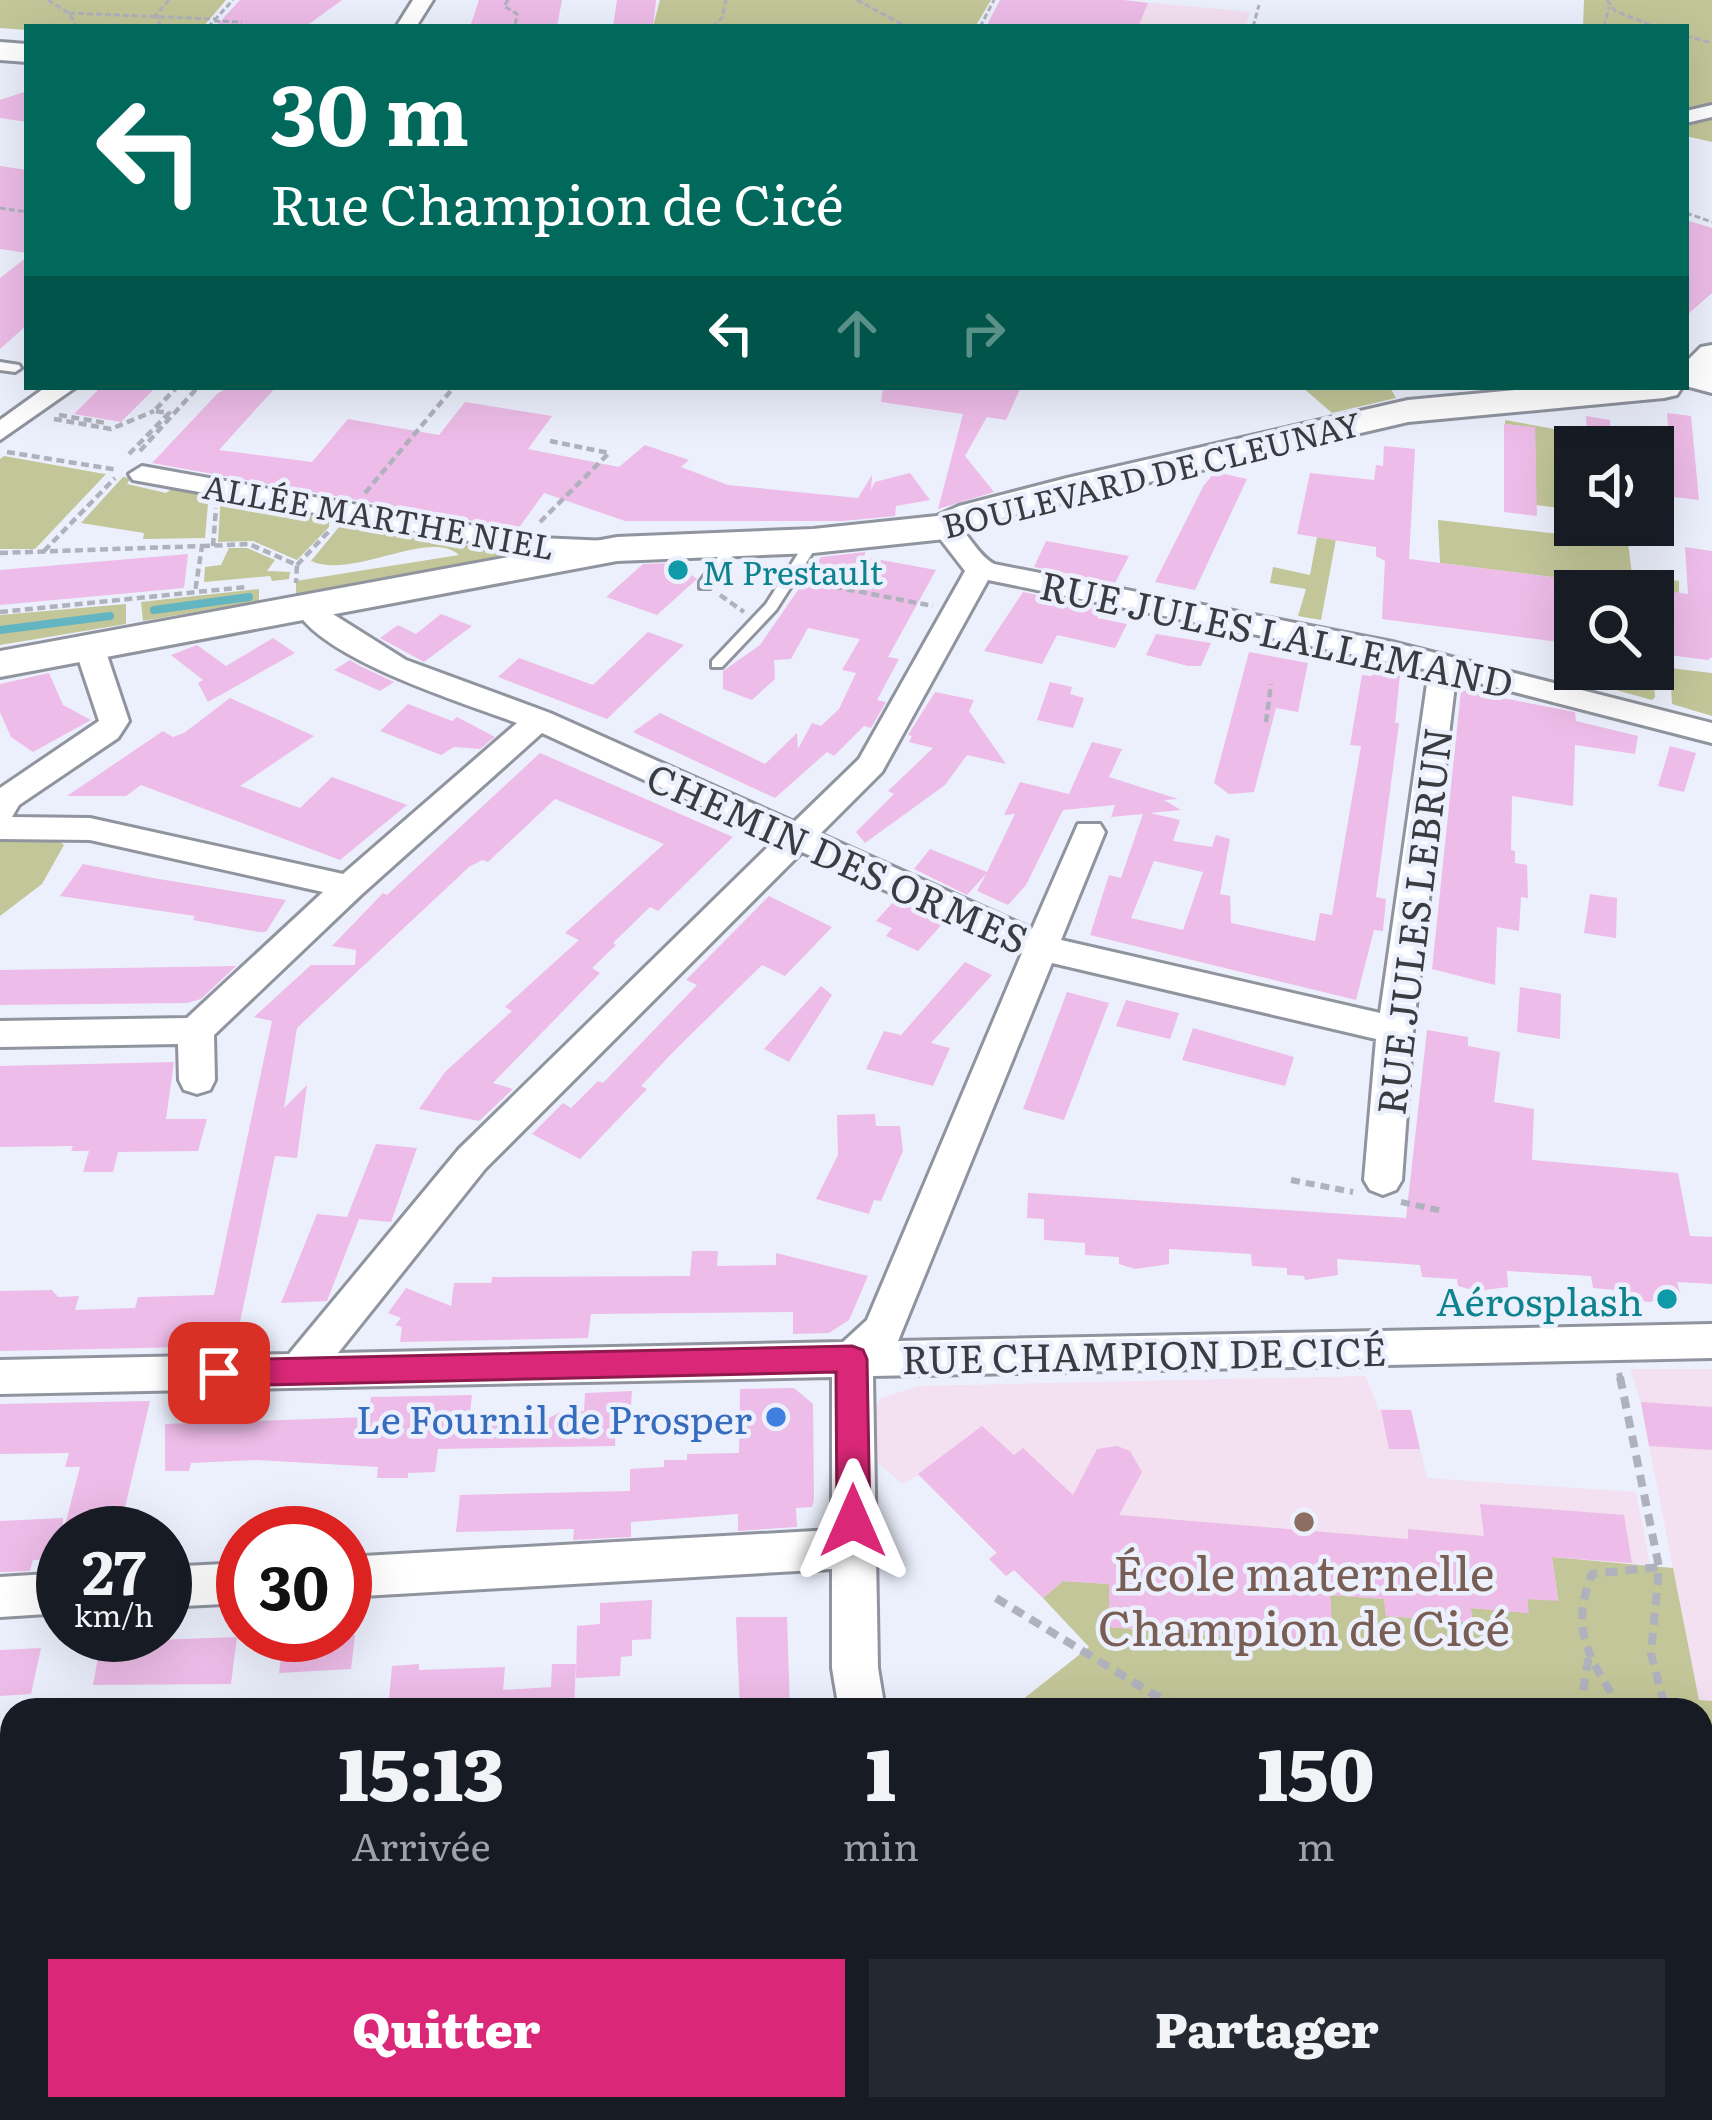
<!DOCTYPE html>
<html lang="fr">
<head>
<meta charset="utf-8">
<style>
	body { margin:0; font-family:Literata,serif; background:#242831; color:#f1f3f6; height:100vh; display:flex; flex-direction:column; font-size:45px; white-space:nowrap }
	* { box-sizing:border-box; margin:0 }
	p { font-size:39px; color:#9ea1a6 }
	.icon { flex:none; width:66px; height:66px; fill:none; stroke:currentColor; stroke-width:2; stroke-linecap:round; stroke-linejoin:round }
	.map { position:relative; flex:1; overflow:hidden }
	.drawer { position:absolute; left:0px; top:1698px; width:1713px; height:423px; display:flex; flex-direction:column; background:#171b24; border-radius:36px 36px 0 0; box-shadow:0 12px 48px #0002 }
	.drawer>* { flex:none }
	.top-card { position:absolute; left:24px; top:24px; width:1665px; height:366px; border-radius:0px; box-shadow:0 12px 48px #0002; background:#00695c; color:#fff; overflow:hidden }
	.tools { position:absolute; left:1554px; top:426px; display:grid; gap:24px }
	.tools a { display:grid; place-items:center; width:120px; height:120px; border-radius:0px; background:#171b24; box-shadow:0 12px 48px #0002; font-size:60px }
	.speed { position:absolute; left:36px; top:1506px; display:flex; gap:24px; font-size:60px; font-weight:700; text-align:center }
	.speed>* { display:grid; place-content:center; width:156px; height:156px; border-radius:50%; background:#171b24; box-shadow:0 12px 48px #0002; line-height:1 }
	.speed small { font-size:30px; font-weight:400 }
	.speed .limit { border:18px solid #d22; background:#fff; color:#111 }
	.pin { position:absolute; display:grid; place-items:center; width:102px; height:102px; color:#fff; margin:-51px; border-radius:24px; box-shadow:0 6px 18px #0006 }
	.me { position:absolute; width:132px; margin:-66px; rotate:0deg; stroke-linejoin:round; filter:drop-shadow(0 0 9px #0008) }
	.turn { display:flex; align-items:center; gap:42px; height:252px; padding:0 48px; font-size:54px }
	.turn .icon { width:156px; height:156px; stroke-width:2.5 }
	.turn b { display:block; font-size:84px; line-height:102px }
	.lanes { display:flex; align-items:center; height:114px; padding:0 48px; background:#0003; justify-content:center; gap:60px; direction:ltr }
	.lanes .off { opacity:.35 }
	.eta { display:flex; justify-content:space-evenly; align-items:center; height:204px; text-align:center }
	.eta b { font-size:72px; font-weight:800; line-height:84px }
	.primary-button { display:flex; gap:24px; margin-top:auto; padding:24px 48px }
	.primary-button a { flex:1; height:138px; border-radius:0px; background:#db2777; color:#fff; font-size:48px; font-weight:800; line-height:138px; text-align:center }
	.primary-button a+a { background:#242831; color:#f1f3f6 }
	.map>svg:first-child { display:block }
	.education { fill:#f3e0f0 }
	.green { fill:#c2c698 }
	.lines { fill:none; stroke-linecap:round; stroke-linejoin:round }
	.stream { stroke:#64b5c2; stroke-width:8 }
	.building { fill:#edbce8; fill-rule:evenodd }
	.service-casing { stroke:#90949f; stroke-width:6 }
	.minor-casing { stroke:#90949f; stroke-width:6 }
	.tertiary-casing { stroke:#90949f; stroke-width:6 }
	.secondary-casing { stroke:#90949f; stroke-width:6 }
	.path-far3 { stroke:#afb2bc; stroke-width:3; stroke-dasharray:6 3; stroke-linecap:butt }
	.path-far2 { stroke:#afb2bc; stroke-width:4.5; stroke-dasharray:8 4.5; stroke-linecap:butt }
	.path-far1 { stroke:#afb2bc; stroke-width:6; stroke-dasharray:9 6; stroke-linecap:butt }
	.path { stroke:#afb2bc; stroke-width:8; stroke-dasharray:12 8; stroke-linecap:butt }
	.service { fill:#fff; fill-rule:evenodd }
	.minor { fill:#fff; fill-rule:evenodd }
	.tertiary { fill:#fff; fill-rule:evenodd }
	.secondary { fill:#fff; fill-rule:evenodd }
	.route { fill:#db2777; stroke:#8e194d; stroke-width:3 }
	.culture-dot { fill:#0f9aa8; stroke:#ecf0fc; stroke-width:4.5 }
	.shop-dot { fill:#3f7fe0; stroke:#ecf0fc; stroke-width:4.5 }
	.education-dot { fill:#8d6e63; stroke:#ecf0fc; stroke-width:4.5 }
	.labels { text-anchor:middle; dominant-baseline:central; stroke-width:9; stroke-linejoin:round; paint-order:stroke }
	.far-street-label { font-size:33px; fill:#3b3c41; stroke:#ecf0fc }
	.far-culture-label { font-size:33px; fill:#0d838f; stroke:#ecf0fc; text-anchor:start }
	.street-label { font-size:39px; fill:#3b3c41; stroke:#ecf0fc }
	.culture-label { font-size:39px; fill:#0d838f; stroke:#ecf0fc; text-anchor:end }
	.shop-label { font-size:39px; fill:#366cbe; stroke:#ecf0fc; text-anchor:end }
	.near-education-label { font-size:48px; fill:#785e54; stroke:#ecf0fc }
</style>
</head>
<body>
<div class="map">
<svg width="1712" height="2120" viewBox="0 0 1712 2120">
	<rect width="100%" height="100%" fill="#ecf0fc"/>
	<path class="education" d="M1123,0l127,12 -5,15h-259z
		M1630,1369h82v332l-13,-1 -59,-300z
		M1366,1376l12,33 33,1 16,68 209,14 14,73 -98,-7 6,43 -31,-1 2,13 -57,-4v13l-86,-6 -52,29 -225,-18 -46,-46 -20,17 -29,-28 -8,6 -17,-17 7,-7 -78,-77 -15,9 -29,-24 -5,-43 12,-19 38,-12z"/>
	<path class="green" d="M0,0h226l-23,27 -176,3 -27,-2z
		M660,0h331l-16,27h-322z
		M1584,0h128v142l-26,-6v-109h-103z
		M1302,387h88l6,11 -64,15z
		M1505,420l71,13 -1,77 -39,-5 -1,-77 -30,-4z
		M4,456l95,17 7,1 -71,75h-35v-90z
		M123,477l8,1 -4,6 39,9 10,-7 33,6 -4,46 -62,1 1,-6 -63,-10z
		M221,494l7,1 -3,6 104,18v8l-32,33 -44,-19 -35,1z
		M348,516l30,6 -5,8 94,15 6,-7 71,15 -248,42v-14l163,-26c-30,-27 -106,25 -148,6z
		M1438,520l190,22 4,33 47,6v12l-239,-30z
		M1317,537l19,2 -15,81 -23,-4 8,-27 -36,-6 3,-16 37,8z
		M229,548h18l28,12 -8,11 23,1 -1,7 -17,2 -2,-5 -66,6 1,-15 16,-2z
		M259,589v12l-116,20 -2,-19z
		M126,604v20l-126,21v-30z
		M1653,667l2,30 -3,3 -64,-18v-13z
		M1670,668l42,5v43l-40,-12z
		M0,840h58l6,5 -22,39 -42,32z
		M1552,1557l121,11 26,132 13,1v154l-11,-4v-141h-667l-17,-6 72,-57 -46,-49 20,-17 46,3 1,43 55,5 1,-52 38,55 129,10 -3,-50 54,4 2,17 86,6 -1,-14 57,5 -1,-14 31,1z"/>
	<g class="lines">
		<path class="stream" d="M154,610l95,-13
			M0,630l110,-14"/>
	</g>
	<path class="building" d="M240,0h102l-37,27h-90z
		M479,0h83l-5,27h-87z
		M617,0h39l-3,27h-40z
		M1000,0h123l25,3 -10,24h-152z
		M27,91v31l-27,-4v-18z
		M0,166l27,4v83l-27,-4z
		M1686,220l26,8v65l-26,23z
		M27,257v68l-27,24v-71z
		M101,387h55l-35,35 -47,-8z
		M230,387h46l-57,63 93,12 36,-43 91,16 26,-33 87,14 -24,33 91,18 26,-22 44,15 -8,7 47,18 130,13 14,-23 -1,15 4,-8 35,-9 20,27 -34,6 -1,10 -52,5h-218l-81,-28 -26,36 -366,-66 66,-70z
		M883,387h138l-15,33 -19,-3 -22,39 29,36 -56,17 25,-95 -82,-12z
		M1667,413l24,3 8,84 -25,-3z
		M1586,416l24,4 1,24 -23,2z
		M1504,424l31,3 2,89 -33,-4z
		M1384,446l31,3 -6,110 166,21v64l-193,-25 3,-58 -9,-5v-9l-79,-13 13,-61 64,7 2,-15 7,1z
		M1215,472l32,7 -52,111 -40,-8 49,-97z
		M1046,541l33,6 50,9 -14,27 -81,-16z
		M1685,547l27,4v106l-4,3 -55,-7v-64l35,5z
		M865,552v5l71,13 -48,87 11,2 -22,41 9,2 -15,26 -7,-2 -30,30 -7,-4 -52,46 -142,-66 27,-19 105,51 32,-31 1,16 14,-26 9,3 18,-17 17,-36 -14,-3 18,-31 -52,-11 -17,31 -17,1 1,19 -23,21 -29,-11v-18l37,-26 61,-88z
		M188,554l-4,34 -184,17v-35z
		M674,563l23,16 -40,36 -51,-18 37,-33z
		M1023,592l79,16 -5,10 30,6 -12,24 -58,-13 -15,29 -58,-13z
		M441,614l31,12 -48,36 -44,-24 18,-13 18,9z
		M648,632l36,13 -77,74 -109,-42 21,-19 74,27z
		M1156,634l55,9 -10,23h-13l-42,-11z
		M273,638l22,15 -87,49 -10,-19 5,-3 -32,-25 26,-10 29,21z
		M1249,652l59,11 -10,49 -22,-4 -22,84 -25,2 -15,-11z
		M350,660l10,6 34,16 -14,9 -46,-21z
		M1373,671l27,4 -5,48h4l-23,174 10,2 -3,32 -9,-1 -18,70 -266,-65 19,-60 12,3 22,-64 -32,3 4,-12 -52,5 -37,75 -18,20 -31,-14 9,-17 -19,21 -53,-26 16,-20 57,23 28,-58 -11,1 16,-33 49,12 23,-52 30,7 -13,28 69,22 -14,1 17,10 -31,3 30,7 -7,21 39,6 4,-12 14,4 -10,55 10,2 1,27 84,18 5,-28 12,2 29,-169 -11,-1 12,-70 10,1zM1154,861l49,11 -20,58 -52,-12z
		M49,673l14,32 28,15 -58,32 -22,-15 -11,-25v-28z
		M1050,682l22,5 -2,7 14,4 -11,30 -36,-8z
		M1461,690l114,22 1,9 62,15 -3,18 -60,-9 -2,61 -61,-10 -1,54 4,1v12l12,2 1,33 -7,-1 -2,34 -22,-4 -2,58 -63,-16z
		M935,692l39,8 -5,11 37,53 -39,-9 -22,30 -80,58 -9,-11 38,-38 -6,-3 45,-43 -24,-6 3,-6 -4,-1z
		M230,698l84,38 -74,50 60,22 32,-31 75,28 -67,55 -199,-75 -15,11h-59l96,-65 10,6 11,-4z
		M408,704l44,17 5,-4 38,20 -15,12 -26,-2 -13,8 -61,-24z
		M1670,746l26,7 -12,39 -26,-6z
		M540,753l193,84 -75,74 -8,-4 -37,36 3,2 -24,23 8,5 -107,110 20,6 -34,32 -60,-12 26,-37 67,-61 -7,-4 74,-67 -14,-7 99,-89 -109,-45 -67,63 -6,-2 -13,7 -172,161 -13,80 23,-23 -10,73 -22,-2 -40,190 -235,5v-60l52,-1 6,7 21,-1 -4,14 60,-2 3,-11 76,-2 58,-274 -18,-4 57,-52h44l1,-15 -24,-4 51,-53 4,2z
		M83,864l70,14 133,22 -20,32h-7l-66,-12 2,-4 -135,-20z
		M1590,894l27,4 -1,40 -32,-5z
		M769,896l63,31 -47,49 -23,-11 -86,84 -35,37 6,3 -67,70 -48,-25 31,-31 8,5 27,-27 5,2 94,-98 -11,-5z
		M895,900l49,22 -26,29 -32,-15 6,-8 -16,-7z
		M965,962l27,13 -61,68 19,5 -17,38 -67,-17 18,-38 17,4z
		M236,966l-35,33 -14,4 -187,2v-35z
		M821,986l11,9 -43,67 -25,-13z
		M1520,987l41,7 -1,45 -43,-7z
		M1067,992l42,11 -45,117 -41,-11z
		M1126,1000l53,13 -9,26 -54,-13z
		M1193,1028l101,29 -9,29 -103,-26z
		M1427,1030l41,7v9l32,6 -6,50 40,7 -2,51 146,13 12,63 22,1v47l-35,-2 4,15 -33,5 -19,-4 -2,-7 -34,-3 -2,-12 -84,-5 1,16 -32,4 -18,-5 -1,-7 -35,-2 -2,-12 -83,-6 1,16 -33,5 -1,-4 -17,-1v-7l-35,-2 -1,-12 -82,-5v15l-34,5 -16,-5v-7l-34,-2v-12l-41,-3v-21l-17,-1 1,-25 378,25z
		M174,1062l-8,57h41l-9,32 -80,1 -5,20h-30l6,-21h-18l2,-5 -73,1v-81z
		M875,1114l1,12h24l3,25 -22,50 -7,-1 -5,14 -53,-15 22,-44 -1,-40z
		M376,1144l41,4 -26,74 -32,-3 -32,82 -46,2 36,-89 30,3z
		M692,1251h26l-1,15 59,-1v-12l92,23 -19,44 -20,13 -36,1v-22l-202,2 -3,24 -188,4 2,-15 -7,-2 6,-7 -13,-5 18,-25 45,18 3,-23h37l1,-6 198,-1z
		M794,1388l19,16 1,96 -2,7 -16,1 1,19 -59,4v-17l-107,8v15l-58,3 1,-11 -118,3 4,-37 170,-4v-22l34,-2v-7h23v-6l52,-1 1,-64z
		M632,1391l-2,30h-14l-1,25 -177,3 -3,23 -27,1v5h-31l1,-11 -121,-7 -66,3 -2,8h-24v-47l203,-7 3,-20 101,-2 -2,17 79,6 11,-6 24,-1 1,-18z
		M150,1401l-31,132h-56l17,-66h-15l4,-14 -69,1v-50z
		M1641,1402l71,5v43l-63,-4z
		M1381,1410h30l9,39h-31z
		M982,1426l32,29 9,-7 50,47 24,-46 20,-3 13,5 12,21 -23,43 289,24v-10l76,7 -4,-32 144,11 8,48 -80,-6 6,44 -31,-2 2,14 -58,-5 1,14 -86,-6 -2,-17 -54,-4 4,50 -225,-18v-43l-46,-3 -20,17 -29,-28 -8,6 -17,-17 8,-6 -79,-79z
		M63,1518v36l-6,5 -24,1 -3,11 -30,1v-51z
		M652,1600l-1,39 -19,1v16l-11,1 -1,19 -44,2 1,-52 23,-2v-21z
		M736,1617h51l3,93h-50z
		M284,1635h71l-4,34 -72,4z
		M237,1637l-6,47 -138,1 8,-43z
		M41,1648l-10,46 -31,2v-46z
		M419,1664v6l86,-3 -2,23 48,-3 1,-23h24l-2,46h-186l4,-44z"/>
	<g class="lines">
		<defs>
			<path id="service" d="M0,362l19,3 2,3 -6,4 -15,-2z
				M813,537l7,4 -44,69 -54,57h-10v-6l54,-57 42,-66z
				M734,540l7,4 -31,44h-10v-6l29,-41z"/>
			<path id="minor" d="M413,0h20l-17,27h-20z
				M1712,105v12l-26,6v-12z
				M46,387h30l-76,53v-20z
				M142,466l398,72 68,3 14,8 -14,8 -68,-3 -407,-74 -4,-6z
				M945,519c21,5 29,34 49,45l398,78 320,81v20l-256,-66 -43,353 -11,150 -6,10 -13,5 -13,-5 -6,-10 12,-141 -324,-76 -154,378 814,-17v34l-839,18 5,292 7,42h-46l-7,-42v-99l-487,28v-40l487,-27v-153l-832,17v-34l289,-6 170,-205 316,-309 -233,-107 -181,162 -147,140 1,45 -5,10 -13,4 -13,-4 -5,-10 -1,-36 -178,3v-26l187,-3 136,-126 -233,-52 -90,-1v-51l99,-67 -24,-72 5,-6h20l5,6 24,72 -11,17 -99,67 -7,12 78,1 253,56 174,-151c-53,-20 -197,-64 -222,-115l14,-9 97,61 144,53 244,109 65,-63 106,-188 -34,-44zM988,580l441,90 -49,343 -319,-73 44,-108 -5,-8h-22l-46,105 -212,-95 62,-62zM802,852l220,101 -155,367 -24,22 -505,11 147,-184z
				M243,1563v40l-78,4v-40z
				M63,1573v40l-63,4v-40z
				M426,2109h52v11h-52z
				M901,2109h52l1,11h-52z
				M1519,2109h52l1,11h-52z"/>
			<path id="tertiary" d="M1712,345v27l-10,10 -16,1v-21l15,-15z"/>
			<path id="secondary" d="M0,42l27,2v18l-27,-2z
				M1686,364l26,7v22l-26,-7z
				M1548,387h134l-5,8 -13,3 -256,24 -336,78 -85,22 -42,17 -132,14 -196,8 -617,116v-26l617,-114 196,-8 124,-13 22,-10 108,-28 341,-78z"/>
		</defs>
		<use href="#service" class="service-casing"/>
		<use href="#minor" class="minor-casing"/>
		<use href="#tertiary" class="tertiary-casing"/>
		<use href="#secondary" class="secondary-casing"/>
		<path class="path-far3" d="M48,0l21,13 8,14
			M508,0l-4,6 13,8 -2,13
			M857,0l50,27
			M1607,0l8,11 41,16
			M69,13l147,6
			M214,21l28,1
			M161,27l-5,-12 13,-15
			M208,27l25,-27
			M712,27l10,-9 4,-18
			M980,27l14,-27
			M1253,27l6,-22
			M1604,27l5,-20
			M1686,36l26,7
			M0,208l27,4
			M1686,213l26,9"/>
		<path class="path-far2" d="M59,415l47,8
			M54,419l57,10 43,-18
			M140,451l58,-64
			M7,452l111,18
			M129,454l40,-41 -15,-2 23,-24
			M365,493l89,-106
			M540,522l69,-69 -59,-12
			M202,546l47,-2 48,21 -1,18
			M213,546l3,-38
			M44,551l71,-73
			M0,553l202,-7 -7,46
			M297,565l34,-36
			M810,582l123,24
			M720,595l24,17
			M0,612l247,-25
			M1266,722l5,-38"/>
		<path class="path-far1" d="M1291,1180l62,12
			M1401,1202l42,9
			M1619,1373l2,7"/>
		<path class="path" d="M1620,1377l39,190 -8,87 15,56
			M996,1598l157,96 37,16
			M1580,1710l9,-56
			M1621,1710c-29,-50 -53,-77 -29,-136l67,-7
			M1701,1743h11
			M1701,1830l11,28"/>
		<use href="#service" class="service"/>
		<use href="#minor" class="minor"/>
		<use href="#tertiary" class="tertiary"/>
		<use href="#secondary" class="secondary"/>
	</g>
	<path class="route" d="M852,1346l11,4 4,9 3,162 -5,10 -12,4 -11,-4 -5,-10 -1,-149 -617,14 -11,-4 -5,-9 5,-9 11,-4z"/>
	<g class="culture-dot">
		<circle cx="678" cy="570" r="12"/>
		<circle cx="1667" cy="1299" r="12"/>
	</g>
	<circle class="shop-dot" cx="776" cy="1417" r="12"/>
	<circle class="education-dot" cx="1304" cy="1522" r="12"/>
	<g class="labels">
		<g class="far-street-label">
			<text transform="translate(1151 473) rotate(-14)">BOULEVARD DE CLEUNAY</text>
			<text transform="translate(379 515) rotate(10)">ALLÉE MARTHE NIEL</text>
		</g>
		<g class="far-culture-label">
			<text x="702" y="570">M Prestault</text>
		</g>
		<g class="street-label">
			<text transform="translate(1277 632) rotate(12)">RUE JULES LALLEMAND</text>
			<text transform="translate(838 856) rotate(24)">CHEMIN DES ORMES</text>
			<text transform="translate(1412 921) rotate(-83)">RUE JULES LEBRUN</text>
			<text transform="translate(1144 1353) rotate(-1)">RUE CHAMPION DE CICÉ</text>
		</g>
		<g class="culture-label">
			<text x="1643" y="1299">Aérosplash</text>
		</g>
		<g class="shop-label">
			<text x="752" y="1417">Le Fournil de Prosper</text>
		</g>
		<g class="near-education-label">
			<text x="1304" y="1570">École maternelle<tspan x="1304" dy="55">Champion de Cicé</tspan></text>
		</g>
	</g>
</svg>
<div class="tools">
<a><svg class="icon" aria-label="sound" viewBox="0 0 24 24"><path d="M4 9h4l5-4v14l-5-4H4zM17 9q2 3 0 6"/></svg></a>
<a><svg class="icon" aria-label="search" viewBox="0 0 24 24"><circle cx="10" cy="10" r="6"/><path d="M15 15l6 6"/></svg></a>
</div>
<div class="speed"><div>27<small>km/h</small></div><div class="limit">30</div></div>
<div class="pin" style="left:219px;top:1373px;background:#d93025"><svg class="icon" aria-label="arrive" viewBox="0 0 24 24"><path d="M6 21V4h12l-3 4 3 4H6"/></svg></div>
<svg class="me" style="left:853px;top:1521px" viewBox="-20 -20 40 40"><path d="M0-17L14 15 0 8-14 15z" fill="#db2777" stroke="#fff" stroke-width="4"/></svg>
<div class="top-card">
<div class="turn"><svg class="icon" aria-label="left" viewBox="0 0 24 24"><path d="M17 20v-9H6M10 6l-5 5 5 5"/></svg><div><b>30 m</b>Rue Champion de Cicé</div></div>
<div class="lanes"><svg class="icon" aria-label="left" viewBox="0 0 24 24"><path d="M17 20v-9H6M10 6l-5 5 5 5"/></svg><svg class="icon off" aria-label="ahead" viewBox="0 0 24 24"><path d="M12 20V5M6 11l6-6 6 6"/></svg><svg class="icon off" aria-label="right" viewBox="0 0 24 24"><path d="M7 20v-9h11M14 6l5 5-5 5"/></svg></div>
</div>
<section class="drawer">
<div class="eta">
<div><b>15:13</b><p>Arrivée</p></div>
<div><b>1</b><p>min</p></div>
<div><b>150</b><p>m</p></div>
</div>
<div class="primary-button"><a>Quitter</a><a>Partager</a></div>
</section>
</div>
</body>
</html>
